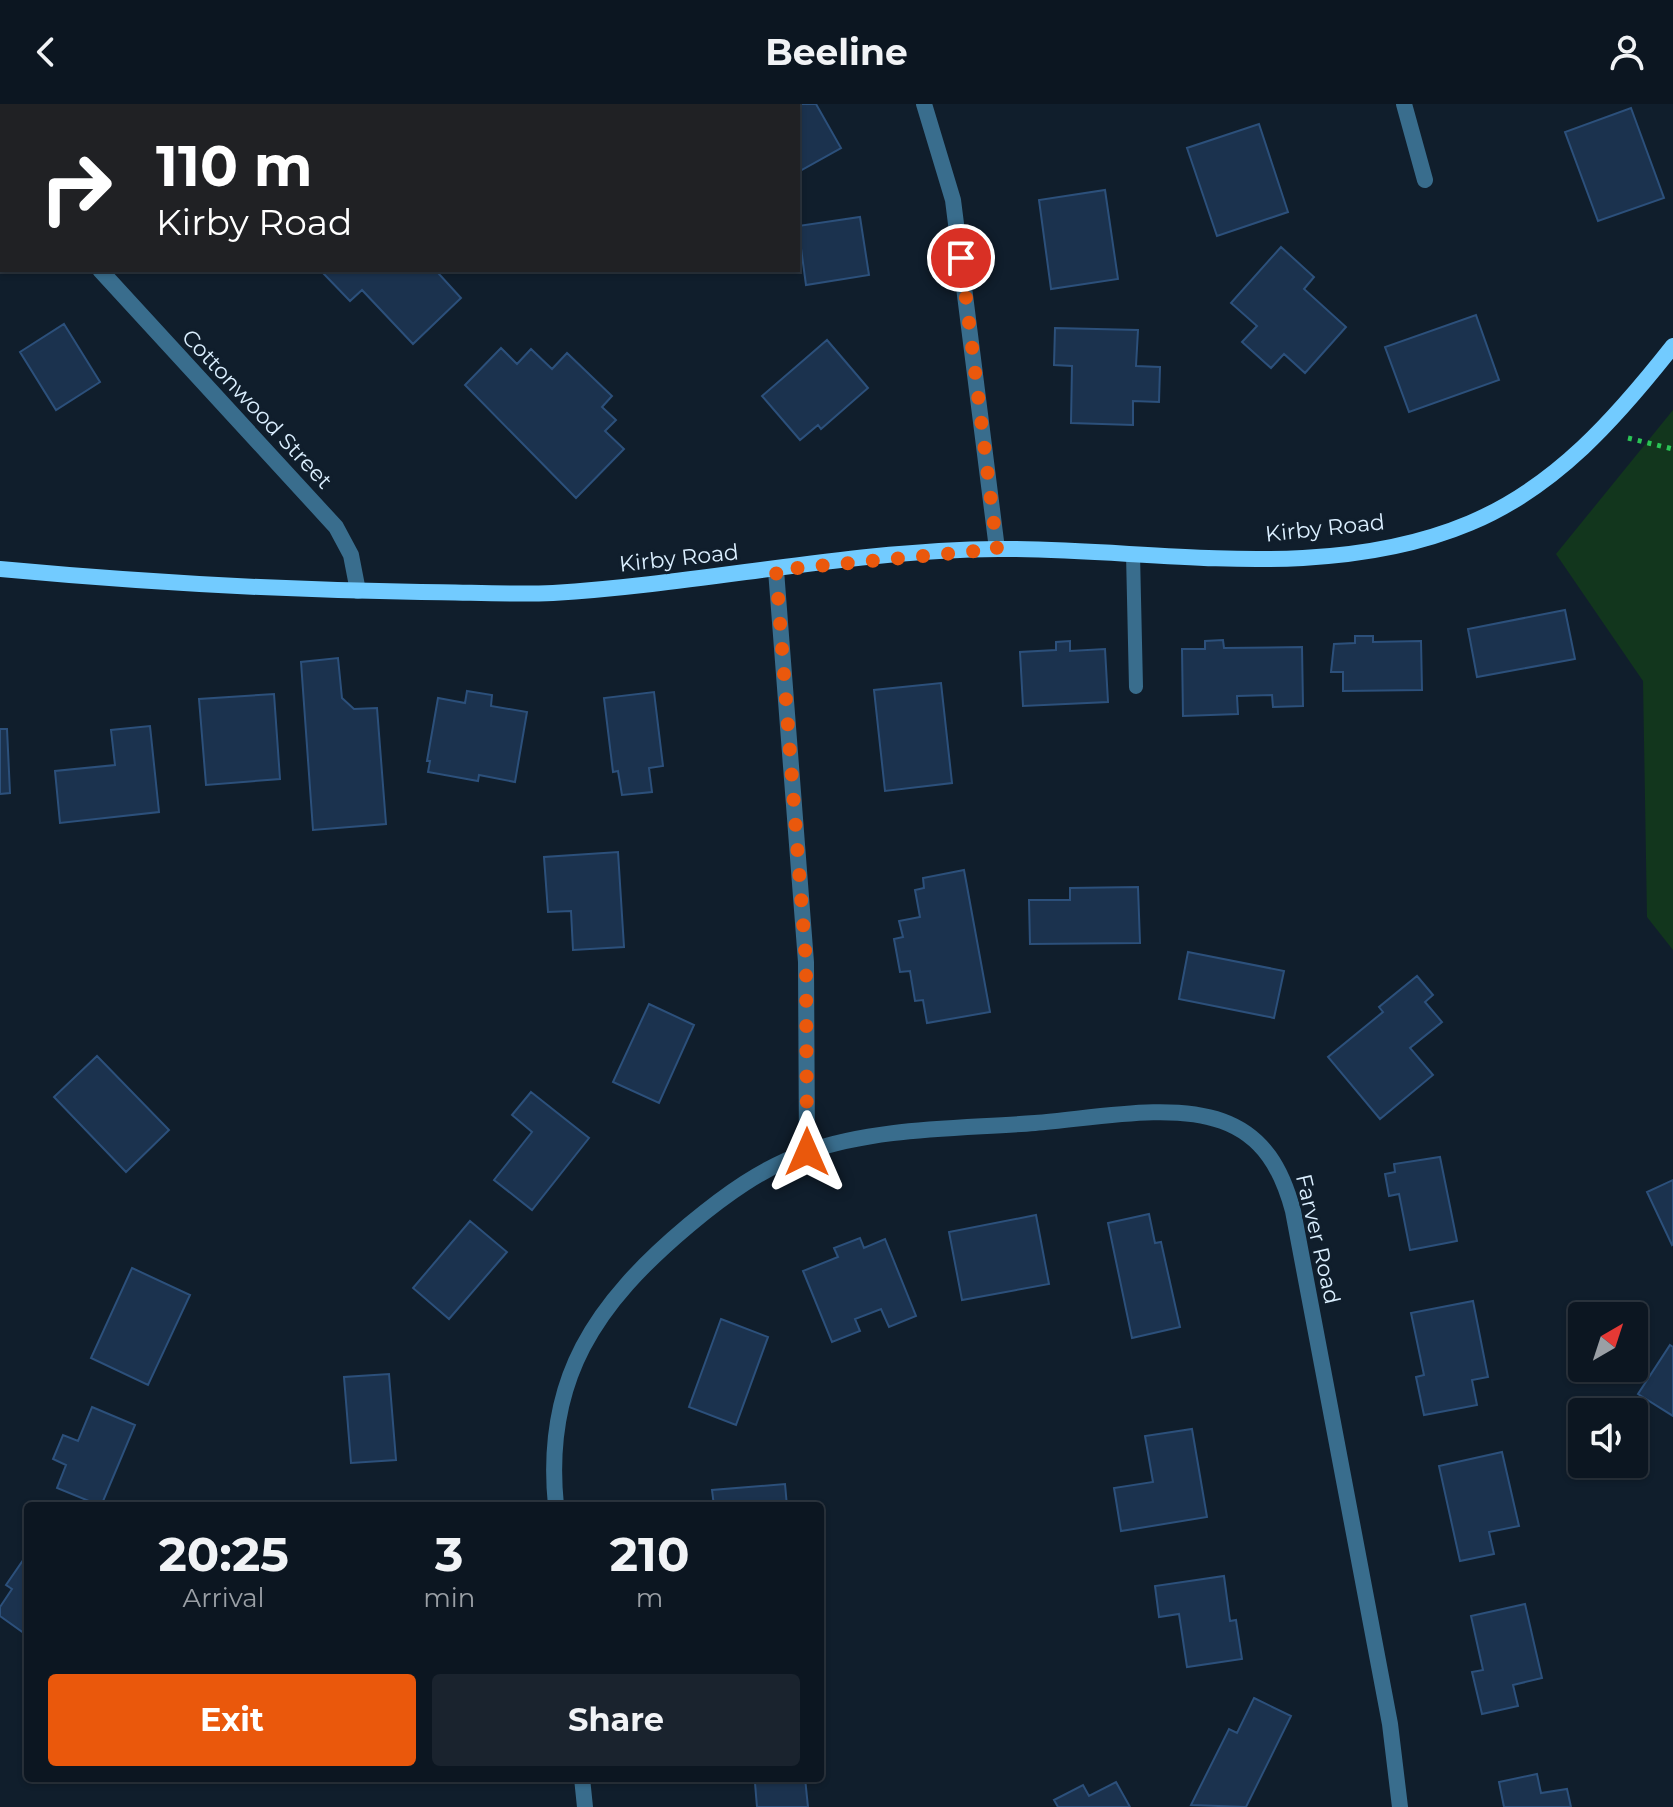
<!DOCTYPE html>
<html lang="en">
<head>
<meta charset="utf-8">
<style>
	body { margin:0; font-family:Montserrat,sans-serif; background:#1a232e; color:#f1f3f6; height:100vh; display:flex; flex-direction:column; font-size:30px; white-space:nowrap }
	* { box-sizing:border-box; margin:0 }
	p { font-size:26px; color:#9a9fa5 }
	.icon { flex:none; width:44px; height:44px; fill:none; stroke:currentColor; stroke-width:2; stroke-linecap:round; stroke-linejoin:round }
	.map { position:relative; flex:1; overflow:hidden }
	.drawer { position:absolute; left:24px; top:1398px; width:800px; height:280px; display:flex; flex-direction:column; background:#0c1621; border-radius:8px; box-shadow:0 2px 6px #0004,0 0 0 2px #2c353f }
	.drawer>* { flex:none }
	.hud { position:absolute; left:0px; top:0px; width:800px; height:168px; box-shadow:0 2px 6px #0004,0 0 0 2px #2c353f; background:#202124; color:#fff; overflow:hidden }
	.needle { width:52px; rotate:39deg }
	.controls { position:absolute; left:1568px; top:1198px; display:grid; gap:16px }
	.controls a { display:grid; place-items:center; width:80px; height:80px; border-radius:8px; background:#0c1621; box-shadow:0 2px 6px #0004,0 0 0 2px #2c353f; font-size:40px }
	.pin { position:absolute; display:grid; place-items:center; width:68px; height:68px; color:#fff; margin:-34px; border:4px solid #fff; border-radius:50%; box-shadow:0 2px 8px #0007 }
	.me { position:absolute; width:88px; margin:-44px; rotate:0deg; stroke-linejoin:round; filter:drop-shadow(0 0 6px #0008) }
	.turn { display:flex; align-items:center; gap:28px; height:168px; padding:0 24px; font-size:36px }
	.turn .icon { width:104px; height:104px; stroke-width:2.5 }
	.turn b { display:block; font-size:56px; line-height:68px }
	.eta { display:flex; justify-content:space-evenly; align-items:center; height:136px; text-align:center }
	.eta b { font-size:48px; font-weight:700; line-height:56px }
	.cta { display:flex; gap:16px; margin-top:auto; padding:16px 24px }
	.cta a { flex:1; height:92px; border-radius:8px; background:#ea580c; color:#fff; font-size:32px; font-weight:700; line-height:92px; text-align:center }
	.cta a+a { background:#1a232e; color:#f1f3f6 }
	header { display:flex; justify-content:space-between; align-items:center; height:104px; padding:0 24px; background:#0c1621; font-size:36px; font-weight:700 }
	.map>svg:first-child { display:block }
	.green { fill:#12361d }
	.building { fill:#1b324e; stroke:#2c507b; stroke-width:2 }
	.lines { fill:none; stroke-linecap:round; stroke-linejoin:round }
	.path { stroke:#2ac455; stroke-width:5; stroke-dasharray:4 6; stroke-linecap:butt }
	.lane { stroke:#396d8d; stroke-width:14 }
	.street { stroke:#396d8d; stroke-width:16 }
	.secondary { stroke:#72cbff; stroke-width:16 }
	.route { stroke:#ea580c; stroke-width:14; stroke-dasharray:0 25.2 }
	.labels { text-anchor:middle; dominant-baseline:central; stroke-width:6; stroke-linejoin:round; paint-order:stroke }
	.street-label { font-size:22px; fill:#dbefff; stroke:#101e2c }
</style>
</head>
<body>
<header><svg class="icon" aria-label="back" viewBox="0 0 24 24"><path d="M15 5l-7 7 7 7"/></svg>Beeline<svg class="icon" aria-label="person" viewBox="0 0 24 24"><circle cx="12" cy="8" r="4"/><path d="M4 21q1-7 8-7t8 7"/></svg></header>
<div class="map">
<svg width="1673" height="1703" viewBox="0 0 1673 1703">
	<rect width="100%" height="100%" fill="#101e2c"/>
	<path class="green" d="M1673,306v540l-26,-33 -4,-236 -87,-127z"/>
	<path class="building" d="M416,0h52l-3,2z
		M744,0h72l25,44 -43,24v-66z
		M1631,4l33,90 -66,23 -33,-89z
		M1259,20l29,88 -71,24 -30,-88z
		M1105,86l13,89 -67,10 -12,-89z
		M860,113l9,58 -63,10 -8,-59z
		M1281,143l33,30 -10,12 42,38 -41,46 -21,-19 -13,14 -29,-26 15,-16 -26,-23z
		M443,166l-4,4 22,24 -48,46 -51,-54 -12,11 -29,-30z
		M1476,211l23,65 -90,32 -24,-65z
		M64,220l36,58 -44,28 -36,-58z
		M1055,224l83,2 -2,36 24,1 -1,35 -26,-1v24l-62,-2 1,-57 -18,-1z
		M827,236l41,48 -47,41 -3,-4 -18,15 -38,-44z
		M501,244l16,16 14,-15 21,20 15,-16 45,43 -10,11 14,13 -11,11 19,18 -48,49 -111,-113z
		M1565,506l10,49 -98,18 -9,-48z
		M1355,532h18v6l48,-1 1,49 -79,1v-19h-12l3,-28 21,-1z
		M1223,536l1,8 78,-1 1,59 -30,1 -1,-12 -35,1 1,18 -55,2 -1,-67h23v-8z
		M1070,537v10l35,-2 3,53 -85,4 -3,-54 36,-2v-8z
		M338,554l4,40 12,11 23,-1 9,116 -73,6 -12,-168z
		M941,579l11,100 -67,8 -11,-101z
		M467,587l25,4 -1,11 36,6 -12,70 -36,-7 -1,6 -50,-9 2,-11h-3l11,-63 27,5z
		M654,588l9,74 -14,2 3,24 -30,3 -4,-24 -5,1 -9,-74z
		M274,590l6,85 -74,6 -7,-86z
		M150,622l9,86 -99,11 -5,-52 60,-6 -4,-35z
		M0,625h7l3,64 -10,1z
		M618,748l6,95 -51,3 -2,-39 -23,1 -4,-55z
		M964,766l26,142 -63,11 -4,-23 -8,1 -5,-30 -10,1 -6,-33 9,-2 -4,-16 21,-4 -5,-27 9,-2 -1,-10z
		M1138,783l2,56 -110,1 -1,-44h41v-12z
		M1188,848l96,19 -10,47 -95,-19z
		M1417,872l16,19 -8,7 17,20 -32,26 23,27 -53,44 -52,-62 55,-45 -4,-5z
		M649,900l45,21 -35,78 -46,-21z
		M97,952l72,74 -43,42 -72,-75z
		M531,988l58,46 -57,72 -38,-30 38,-48 -20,-17z
		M1440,1053l17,84 -47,9 -11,-56 -10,2 -4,-22 10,-2 -1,-8z
		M1673,1076v64l-1,1 -25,-53z
		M1149,1110l6,29 6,-1 19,85 -48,11 -24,-115z
		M1036,1111l13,69 -87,16 -13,-68z
		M470,1117l37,31 -58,67 -36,-31z
		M860,1134l4,10 21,-9 31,77 -27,11 -8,-18 -26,10 5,12 -28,11 -29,-71 35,-14 -4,-9z
		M132,1164l58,27 -42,90 -57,-27z
		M1473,1197l15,76 -16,3 5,25 -53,10 -8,-38 8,-2 -13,-62z
		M721,1215l47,18 -32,88 -47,-18z
		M1670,1241l3,2v69l-35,-22z
		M389,1270l7,86 -45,3 -7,-86z
		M92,1303l43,18 -34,81 -44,-18 9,-23 -13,-6 10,-24 15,6z
		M1192,1325l15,88 -86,14 -7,-43 39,-6 -8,-46z
		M1502,1348l17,74 -30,6 5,22 -34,7 -21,-95z
		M785,1380l2,22h-73l-2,-16z
		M28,1449v83l-28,-20v-9l12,-18 -6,-4z
		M1224,1472l6,45 6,-1 6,39 -55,8 -8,-53 -20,3 -4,-31z
		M1525,1500l17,74 -29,7 5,21 -36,8 -10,-42 11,-2 -12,-54z
		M1254,1594l37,18 -45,91 -55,-2 38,-76 8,4z
		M1537,1670l4,19 26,-4 4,18h-67l-5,-25z
		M805,1674l3,29h-51l-2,-24z
		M1116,1678l14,25h-72l-4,-7 29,-15 6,11z"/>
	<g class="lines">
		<path class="path" d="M1628,334l45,11"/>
		<path class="lane" d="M1133,450l3,133"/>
		<path class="street" d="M924,0l29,96 44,349
			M1404,0l21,76
			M0,57l2,2
			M100,166l236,257 15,28 7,36
			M776,466l30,392 1,190
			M556,1402c-13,-127 40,-203 133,-281 36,-30 73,-57 118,-73 71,-25 153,-23 228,-29 55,-4 135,-21 187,-2 42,15 60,49 71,90l97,513 10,83
			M582,1674l3,29"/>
		<path class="secondary" d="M0,465c140,13 281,21 421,23 44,0 89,3 132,1 149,-9 297,-43 446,-44 154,-1 324,36 471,-26 86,-36 147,-106 203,-177"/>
	</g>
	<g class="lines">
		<path class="route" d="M807,1048l-1,-190 -30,-392 221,-21 -36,-291"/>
	</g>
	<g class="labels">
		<g class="street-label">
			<text transform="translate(257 305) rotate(47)">Cottonwood Street</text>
			<text transform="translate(1325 424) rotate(-6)">Kirby Road</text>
			<text transform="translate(679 454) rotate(-6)">Kirby Road</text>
			<text transform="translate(1318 1135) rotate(77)">Farver Road</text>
		</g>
	</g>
</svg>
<div class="controls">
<a><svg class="needle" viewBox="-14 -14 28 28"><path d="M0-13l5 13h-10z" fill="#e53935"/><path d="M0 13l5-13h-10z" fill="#9a9fa5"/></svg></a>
<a><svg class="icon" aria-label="sound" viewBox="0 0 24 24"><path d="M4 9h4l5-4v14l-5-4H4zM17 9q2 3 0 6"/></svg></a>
</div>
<div class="pin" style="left:961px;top:154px;background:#d93025"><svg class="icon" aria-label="arrive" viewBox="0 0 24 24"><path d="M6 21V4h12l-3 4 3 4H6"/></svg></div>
<svg class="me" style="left:807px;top:1048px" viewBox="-20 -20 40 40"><path d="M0-17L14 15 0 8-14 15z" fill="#ea580c" stroke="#fff" stroke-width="4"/></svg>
<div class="hud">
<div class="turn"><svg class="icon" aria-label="right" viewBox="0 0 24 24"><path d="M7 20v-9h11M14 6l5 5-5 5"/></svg><div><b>110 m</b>Kirby Road</div></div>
</div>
<section class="drawer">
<div class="eta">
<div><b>20:25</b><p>Arrival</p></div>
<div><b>3</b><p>min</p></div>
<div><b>210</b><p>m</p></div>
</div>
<div class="cta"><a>Exit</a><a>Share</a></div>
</section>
</div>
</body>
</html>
